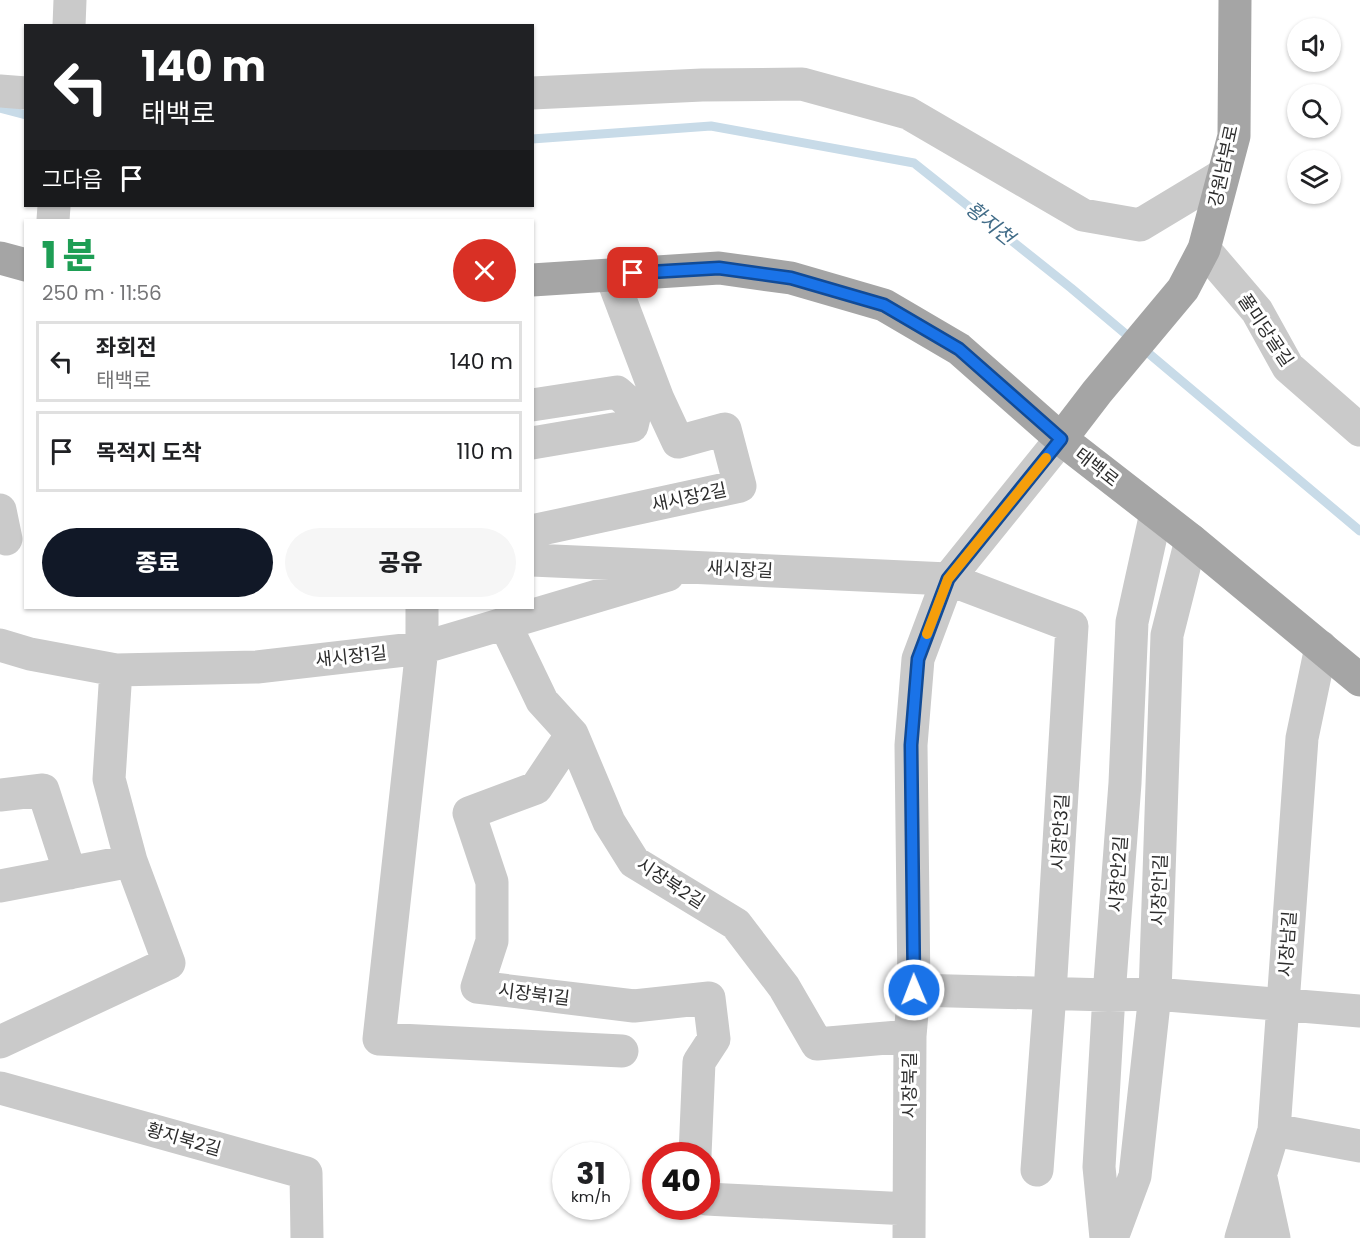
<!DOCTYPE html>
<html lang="ko">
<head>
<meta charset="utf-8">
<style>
	body { margin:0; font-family:Poppins,"Noto Sans KR",sans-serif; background:#f6f6f6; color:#202124; height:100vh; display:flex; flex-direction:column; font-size:22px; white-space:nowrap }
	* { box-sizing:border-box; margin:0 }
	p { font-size:20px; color:#757577 }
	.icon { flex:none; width:33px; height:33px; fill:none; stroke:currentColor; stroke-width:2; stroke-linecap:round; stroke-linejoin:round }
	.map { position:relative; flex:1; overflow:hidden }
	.panel { position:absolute; left:24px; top:219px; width:510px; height:390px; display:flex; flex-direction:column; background:#fff; border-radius:0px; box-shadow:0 2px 4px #0004 }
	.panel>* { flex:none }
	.banner { position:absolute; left:24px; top:24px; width:510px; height:183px; border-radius:0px; box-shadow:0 2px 4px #0004; background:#202124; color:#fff; overflow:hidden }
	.fabs { position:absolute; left:1287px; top:18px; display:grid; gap:12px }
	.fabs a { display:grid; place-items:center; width:54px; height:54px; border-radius:50%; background:#fff; box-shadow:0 2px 4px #0004; font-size:30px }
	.speed { position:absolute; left:552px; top:1142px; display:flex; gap:12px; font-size:30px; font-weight:700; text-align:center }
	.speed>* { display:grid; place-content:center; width:78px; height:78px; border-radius:50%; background:#fff; box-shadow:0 2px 4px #0004; line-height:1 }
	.speed small { font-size:15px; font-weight:400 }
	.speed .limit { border:9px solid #d22; background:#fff; color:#111 }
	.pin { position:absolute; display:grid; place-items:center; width:51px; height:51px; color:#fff; margin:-26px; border-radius:12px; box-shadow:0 3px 9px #0006 }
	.me { position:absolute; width:66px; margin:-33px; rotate:359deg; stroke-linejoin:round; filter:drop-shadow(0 0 4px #0008) }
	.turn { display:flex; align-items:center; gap:21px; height:126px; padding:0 18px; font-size:27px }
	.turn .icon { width:78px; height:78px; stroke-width:2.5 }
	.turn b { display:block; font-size:42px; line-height:51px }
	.then { display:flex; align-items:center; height:57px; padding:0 18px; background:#0003; gap:12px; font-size:22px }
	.round { display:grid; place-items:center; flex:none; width:63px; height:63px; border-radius:32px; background:#f6f6f6 }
	.headline { display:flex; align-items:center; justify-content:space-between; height:102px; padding:0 18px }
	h1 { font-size:36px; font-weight:800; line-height:45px; color:#1e9e55 }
	.cta { display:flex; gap:12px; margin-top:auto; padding:12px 18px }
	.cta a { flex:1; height:69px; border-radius:36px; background:#111827; color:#fff; font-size:24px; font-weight:800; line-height:69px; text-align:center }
	.cta a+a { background:#f6f6f6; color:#202124 }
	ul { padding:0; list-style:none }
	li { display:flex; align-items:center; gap:18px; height:81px; margin:0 12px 9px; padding:0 6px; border:3px solid #e0e0e0; border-radius:0px }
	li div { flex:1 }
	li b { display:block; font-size:22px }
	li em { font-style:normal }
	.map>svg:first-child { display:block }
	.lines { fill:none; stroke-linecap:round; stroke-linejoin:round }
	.stream { stroke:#c8dbe8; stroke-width:9 }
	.minor { stroke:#cacaca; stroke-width:33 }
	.major { stroke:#a5a5a5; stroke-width:33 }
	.route-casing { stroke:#114b97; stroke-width:15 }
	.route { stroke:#1a73e8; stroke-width:10 }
	.slow { stroke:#f59e0b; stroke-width:10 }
	.labels { text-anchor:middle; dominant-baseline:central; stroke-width:6; stroke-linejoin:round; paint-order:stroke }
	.street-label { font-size:18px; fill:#2d2d2d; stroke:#fff }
	.water-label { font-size:20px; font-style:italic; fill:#416c88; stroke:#fff }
</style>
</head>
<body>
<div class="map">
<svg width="1360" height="1238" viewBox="0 0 1360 1238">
	<rect width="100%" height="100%" fill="#fff"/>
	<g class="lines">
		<path class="stream" d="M0,108l26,7
			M532,139l179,-13 203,37 157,125 289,243"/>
		<path class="minor" d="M69,26l1,-26
			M0,91l26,2
			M532,93l170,-8 100,-1 106,29 175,102 57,10 83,-50
			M53,220l1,-14
			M1204,249l53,62 31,56 72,63
			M532,405l85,-13 19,17
			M532,443l100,-17 4,-17 22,-10
			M0,510l6,29
			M532,531l208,-45 -15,-57 -47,13 -20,-43 -47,-124
			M532,560l416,19 124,47 -22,367 -13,177
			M422,608v40l-43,391 243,12
			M505,624l37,77 30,33 37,88 25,40 102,62 48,63 33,57 93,-8
			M0,645l30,9 86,16 141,-3 165,-19 246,-73
			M572,734l-36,54 -67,25 23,69v59l-15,46 157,19 75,-8 5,41 -15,23 -4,93
			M0,795l43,-5 27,83
			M0,886l131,-25 -22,-82 7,-109
			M914,990l195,5 46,-1 205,17
			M0,1042l169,-79 -38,-102
			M0,1088l306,85 1,65
			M1274,1130l86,16
			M1261,1178l13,60
			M706,1199l203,10
			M909,1238l1,-202 4,-46 -3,-245 7,-86 30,-80 113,-140
			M1106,1238l-7,-71 10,-172 16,-212 7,-161 24,-109
			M1112,1238l23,-62 20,-182 12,-359 24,-95
			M1241,1238l33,-108 28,-392 19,-91"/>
		<path class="major" d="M0,258l26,7
			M532,280l187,-12 72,10 93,27 75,44 102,90 130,101 169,140
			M1061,439l36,-47 86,-103 21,-40 30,-113 1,-136"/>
	</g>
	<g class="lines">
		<defs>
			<path id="route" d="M633,273l86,-5 72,10 93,27 75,44 102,90 -113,140 -30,80 -7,86 3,245"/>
		</defs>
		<use href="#route" class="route-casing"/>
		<use href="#route" class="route"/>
		<path class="slow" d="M927,634l21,-55 98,-121"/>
	</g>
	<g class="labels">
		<g class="street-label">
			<text transform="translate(1223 166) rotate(-78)">강원남부로</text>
			<text transform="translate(1266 330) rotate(56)">풀미당골길</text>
			<text transform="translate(1097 467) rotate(38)">태백로</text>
			<text transform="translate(689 497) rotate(-12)">새시장2길</text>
			<text transform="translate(740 569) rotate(3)">새시장길</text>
			<text transform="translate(351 656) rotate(-6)">새시장1길</text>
			<text transform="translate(1060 832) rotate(-87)">시장안3길</text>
			<text transform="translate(1118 874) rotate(-86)">시장안2길</text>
			<text transform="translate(671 883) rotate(33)">시장북2길</text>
			<text transform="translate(1159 890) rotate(-88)">시장안1길</text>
			<text transform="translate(1287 944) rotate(-86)">시장남길</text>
			<text transform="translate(534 994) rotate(7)">시장북1길</text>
			<text transform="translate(909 1085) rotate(-90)">시장북길</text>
			<text transform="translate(184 1139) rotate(16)">황지북2길</text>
		</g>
		<g class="water-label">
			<text transform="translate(990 223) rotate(39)">황지천</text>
		</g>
	</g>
</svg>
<div class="fabs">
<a><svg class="icon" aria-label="sound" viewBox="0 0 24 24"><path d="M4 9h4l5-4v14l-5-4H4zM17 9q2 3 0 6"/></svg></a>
<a><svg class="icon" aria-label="search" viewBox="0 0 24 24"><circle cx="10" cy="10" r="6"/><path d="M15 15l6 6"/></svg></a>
<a><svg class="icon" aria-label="layers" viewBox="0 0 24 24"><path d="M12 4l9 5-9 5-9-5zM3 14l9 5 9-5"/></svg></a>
</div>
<div class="speed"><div>31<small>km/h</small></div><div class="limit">40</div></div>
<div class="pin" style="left:633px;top:273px;background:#d93025"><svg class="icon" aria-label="arrive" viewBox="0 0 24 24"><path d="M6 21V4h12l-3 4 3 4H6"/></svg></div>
<svg class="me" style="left:914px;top:990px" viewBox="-20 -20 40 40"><circle r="17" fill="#1a73e8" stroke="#fff" stroke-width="3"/><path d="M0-11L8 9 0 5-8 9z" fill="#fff"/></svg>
<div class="banner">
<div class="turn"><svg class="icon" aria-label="left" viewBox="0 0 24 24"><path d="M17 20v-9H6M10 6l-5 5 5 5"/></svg><div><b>140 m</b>태백로</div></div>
<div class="then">그다음<svg class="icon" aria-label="arrive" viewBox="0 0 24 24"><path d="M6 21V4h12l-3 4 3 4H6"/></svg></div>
</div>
<section class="panel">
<div class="headline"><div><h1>1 분</h1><p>250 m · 11:56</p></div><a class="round" style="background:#d93025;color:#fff"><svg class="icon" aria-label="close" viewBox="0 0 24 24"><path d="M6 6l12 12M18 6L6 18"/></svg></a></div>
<ul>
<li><svg class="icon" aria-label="left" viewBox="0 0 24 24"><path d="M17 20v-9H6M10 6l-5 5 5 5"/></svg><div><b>좌회전</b><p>태백로</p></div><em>140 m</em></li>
<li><svg class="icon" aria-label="arrive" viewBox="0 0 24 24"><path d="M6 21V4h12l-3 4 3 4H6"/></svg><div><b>목적지 도착</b></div><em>110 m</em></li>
</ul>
<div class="cta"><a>종료</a><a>공유</a></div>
</section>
</div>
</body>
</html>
